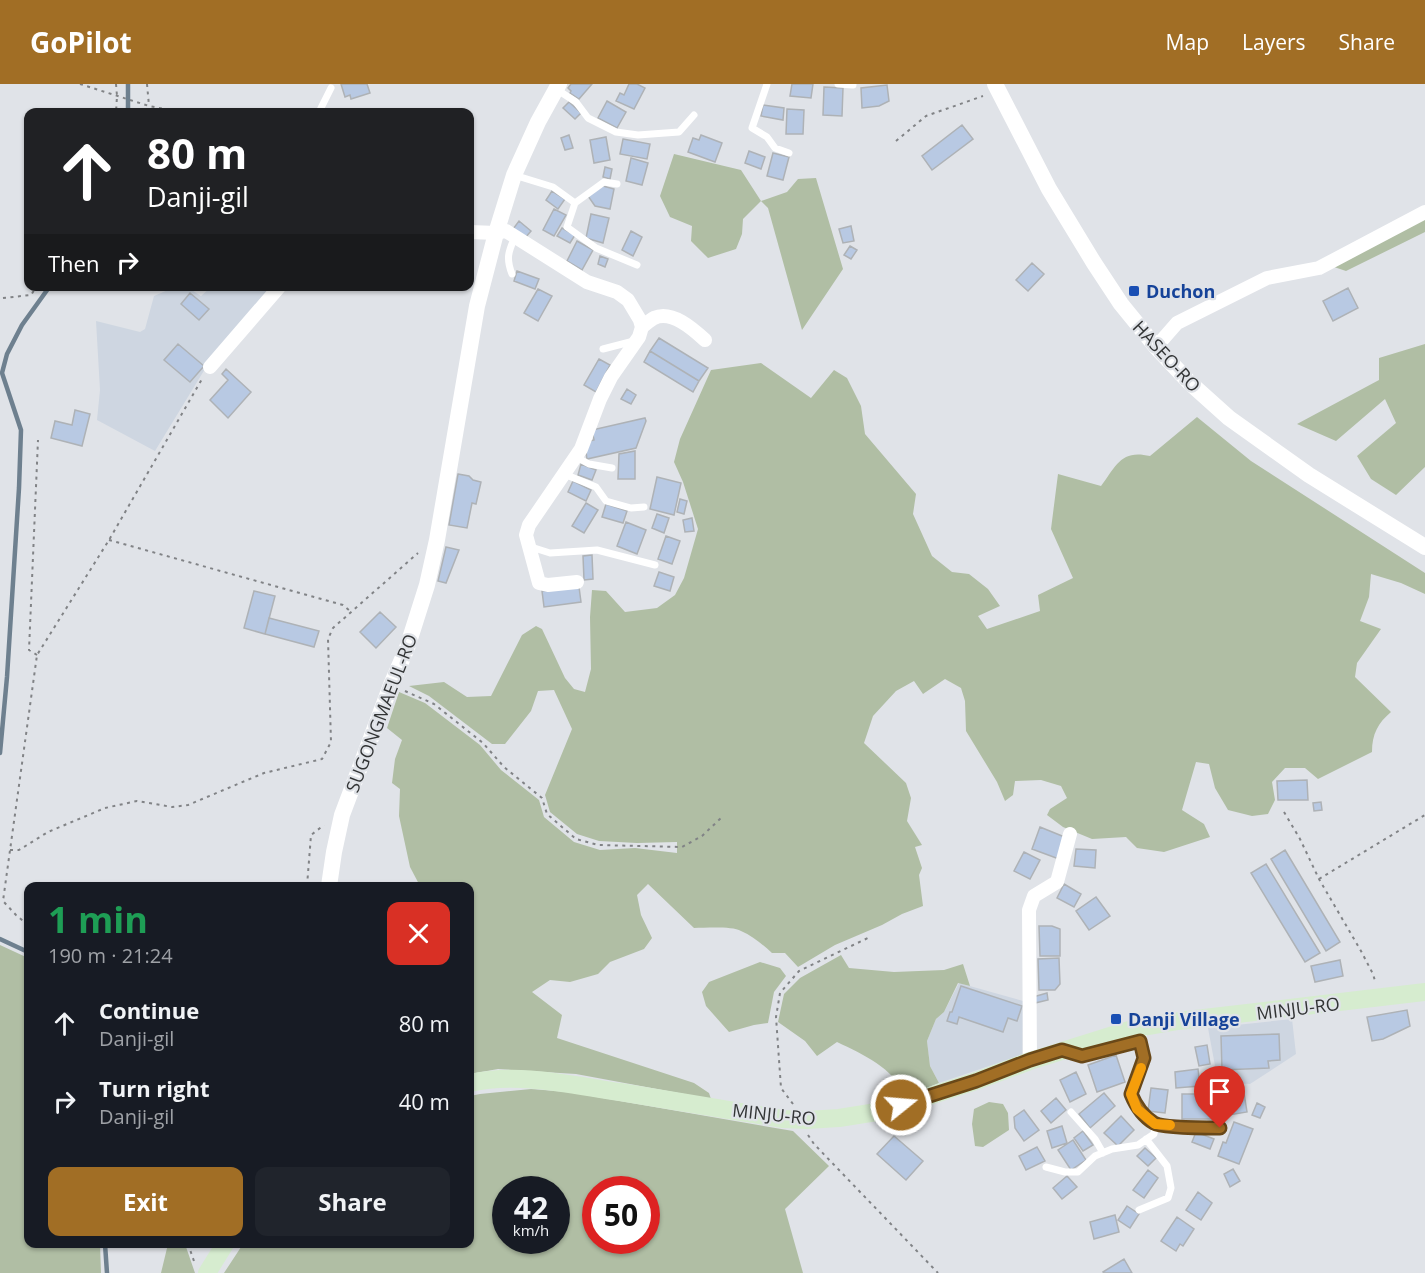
<!DOCTYPE html>
<html lang="en">
<head>
<meta charset="utf-8">
<style>
	body { margin:0; font-family:"Open Sans",sans-serif; background:#20242c; color:#f1f3f6; height:100vh; display:flex; flex-direction:column; font-size:22px; white-space:nowrap }
	* { box-sizing:border-box; margin:0 }
	p { font-size:20px; color:#9ea1a6 }
	.icon { flex:none; width:33px; height:33px; fill:none; stroke:currentColor; stroke-width:2; stroke-linecap:round; stroke-linejoin:round }
	.map { position:relative; flex:1; overflow:hidden }
	.side { position:absolute; left:24px; top:798px; width:450px; height:366px; display:flex; flex-direction:column; background:#171b24; border-radius:12px; box-shadow:0 2px 4px #0004 }
	.side>* { flex:none }
	.banner { position:absolute; left:24px; top:24px; width:450px; height:183px; border-radius:12px; box-shadow:0 2px 4px #0004; background:#202124; color:#fff; overflow:hidden }
	.speed { position:absolute; left:492px; top:1092px; display:flex; gap:12px; font-size:30px; font-weight:700; text-align:center }
	.speed>* { display:grid; place-content:center; width:78px; height:78px; border-radius:50%; background:#171b24; box-shadow:0 2px 4px #0004; line-height:1 }
	.speed small { font-size:15px; font-weight:400 }
	.speed .limit { border:9px solid #d22; background:#fff; color:#111 }
	.pin { position:absolute; display:grid; place-items:center; width:51px; height:51px; color:#fff; margin:-62px -26px; border-radius:50% 50% 50% 0; rotate:-45deg; box-shadow:0 0 6px #0007 }
	.pin .icon { rotate:45deg }
	.me { position:absolute; width:66px; margin:-33px; rotate:73deg; stroke-linejoin:round; filter:drop-shadow(0 0 4px #0008) }
	.turn { display:flex; align-items:center; gap:21px; height:126px; padding:0 24px; font-size:27px }
	.turn .icon { width:78px; height:78px; stroke-width:2.5 }
	.turn b { display:block; font-size:42px; line-height:51px }
	.then { display:flex; align-items:center; height:57px; padding:0 24px; background:#0003; gap:12px; font-size:22px }
	.round { display:grid; place-items:center; flex:none; width:63px; height:63px; border-radius:12px; background:#20242c }
	.headline { display:flex; align-items:center; justify-content:space-between; height:102px; padding:0 24px }
	h1 { font-size:36px; font-weight:700; line-height:45px; color:#1e9e55 }
	.cta { display:flex; gap:12px; margin-top:auto; padding:12px 24px }
	.cta a { flex:1; height:69px; border-radius:12px; background:#a16e25; color:#fff; font-size:24px; font-weight:700; line-height:69px; text-align:center }
	.cta a+a { background:#20242c; color:#f1f3f6 }
	ul { padding:0; list-style:none }
	li { display:flex; align-items:center; gap:18px; height:78px; padding:0 24px }
	li div { flex:1 }
	li b { display:block; font-size:22px }
	li em { font-style:normal }
	header { display:flex; align-items:center; gap:36px; box-sizing:border-box; height:84px; padding:0 30px; background:#a16e25; color:#fff }
	header strong { font-size:28px }
	nav { display:flex; gap:33px; margin-inline-start:auto; font-size:21px }
	.map>svg:first-child { display:block }
	.built { fill:#ced6e1 }
	.green { fill:#b0bea4; fill-rule:evenodd }
	.lines { fill:none; stroke-linecap:round; stroke-linejoin:round }
	.stream { stroke:#6e808f; stroke-width:4.5 }
	.building { fill:#b8c9e3; stroke:#aeb2b6; stroke-width:1.5 }
	.path { stroke:#818386; stroke-width:2; stroke-dasharray:3 4.5; stroke-linecap:butt }
	.service { stroke:#fff; stroke-width:7 }
	.minor { stroke:#fff; stroke-width:14 }
	.tertiary { stroke:#fff; stroke-width:16 }
	.secondary { stroke:#d6eccf; stroke-width:18 }
	.route-casing { stroke:#694818; stroke-width:15 }
	.route { stroke:#a16e25; stroke-width:10 }
	.slow { stroke:#f59e0b; stroke-width:10 }
	.transit-dot { fill:#1a4fb4; stroke:#e0e3e8; stroke-width:2 }
	.labels { text-anchor:middle; dominant-baseline:central; stroke-width:4.5; stroke-linejoin:round; paint-order:stroke }
	.transit-label { font-size:18px; font-weight:bold; fill:#164399; stroke:#e0e3e8; text-anchor:start }
	.street-label { font-size:18px; fill:#323435; stroke:#e0e3e8 }
</style>
</head>
<body>
<header>
<strong>GoPilot</strong>
<nav><a>Map</a><a>Layers</a><a>Share</a></nav>
</header>
<div class="map">
<svg width="1425" height="1189" viewBox="0 0 1425 1189">
	<rect width="100%" height="100%" fill="#e0e3e8"/>
	<path class="built" d="M175,203h12l14,9 10,-9h35l23,4 -61,73 -53,87 -58,-31 3,-30 -4,-69 44,11 5,-3 9,-33z
		M959,899l64,18 -1,54 -83,28 -9,-17 -3,-25 9,-22 8,-7z
		M1292,935l4,35 -46,30 -32,-2 -10,-54z"/>
	<path class="green" d="M674,70l67,16 20,31 26,-9 11,-13 18,-1 27,91 -41,61 -34,-122 -7,-7 -18,18 -1,15 -6,15 -28,9 -17,-17 1,-15 -22,-9 -10,-21z
		M1425,135v13l-79,39 -12,-4z
		M1425,260v123l-29,28 -25,-16 -14,-23 39,-33 -11,-24 -49,42 -39,-17 82,-44v-22z
		M761,279l50,35 23,-28 13,8 14,28 4,28 51,60 -3,20 19,42 20,16 17,2 19,15 12,17 -22,10 9,13 53,-18 -2,-16 35,-17 -22,-49 7,-55 43,12c15,-20 20,-37 49,-30l47,-39 54,44 174,112v21l-24,-11 -30,-9 -2,23 -9,24 21,8 -24,34 -2,14 36,35c-13,11 -19,22 -19,40l-54,27 -13,-11h-20l-13,14 3,18 -7,14 -16,2 -24,-6 -13,-22 -6,-24 -13,-2 -14,48 22,14 6,13 -46,15 -27,-4 -11,-11 -34,2 -29,-12 -16,-12 3,-6 17,-11 -6,-12 -20,-6 -26,1 -2,14 -8,6 -8,-19 -31,-51 -1,-30 -4,-13 -16,-9 -22,15 -9,-13 -18,10 -23,25 -9,27 42,40 5,15 -4,23 15,24 -7,2 7,21 -3,7 4,31 -21,8 -20,11 -47,20 -37,22 -13,-14h-13c-9,-8 -19,-17 -31,-22 -9,-5 -35,-3 -47,-3l-46,-44 -11,11 4,20 11,23 -8,11 -34,13 -12,12 -28,8 -20,-2 -18,12 30,23 -5,23 137,45 15,10 2,6 -135,-25 -78,-5 -28,5v-188h-50l-10,-19 -11,-51 1,-27 -8,-6 3,-24 7,-19 -15,-12 12,-36 26,11 55,42 21,25 38,30 5,17 30,25 26,8 35,-2 42,5v-11l-40,1 -38,-2 -22,-7 -27,-22 -5,-17 27,-66 -18,-39 -16,1 -7,20 -26,33h-13l-63,-48 -20,-10 35,-4 23,15 24,-1 31,-61 14,-9 6,3 23,49 9,11 11,3 6,-23 -1,-52 2,-27 14,1 19,21 32,-4 18,-13 9,-17 14,-49 -15,-47 -9,-20 6,-23 31,-69z
		M0,861l28,13v286h72l1,29h-101z
		M841,871l8,13 45,4 50,-2 19,-6 7,22 -12,-3 -14,29 -8,7 -9,22 3,25 9,17 -33,13c-14,-29 -42,-41 -69,-54l-20,14 -12,-15 -27,-19 6,-28 16,-16z
		M760,878l20,6 6,8 -12,16 -6,31 -14,2 -25,7 -23,-26 -4,-14 7,-10z
		M531,1005l37,3 225,39 36,35 -44,43 18,64h-579l19,-29h227v-148l10,-2zM506,1106h50v50h-50zM596,1106h50v50h-50z
		M989,1018l14,2 5,9 1,17 -26,17 -8,-1 -3,-22 2,-15z
		M168,1160h17l10,29h-34z"/>
	<g class="lines">
		<path class="stream" d="M128,0v28
			M0,669l7,-76 12,-189 2,-58 -19,-57 5,-19 15,-29 28,-39
			M0,855l28,13
			M105,1160l2,29"/>
	</g>
	<path class="building" d="M341,0h26l3,9 -19,6 -1,-4 -5,2z
		M571,0h21l-13,15 -9,-6 1,-2 -3,-3z
		M629,0h8l8,4 -11,21 -18,-8 4,-8 4,2z
		M792,0h21l-2,14 -21,-2z
		M887,1l2,16 -10,5 -17,2 -1,-20z
		M824,3l19,1 -1,28 -19,-1z
		M607,17l19,11 -9,16 -19,-10z
		M569,18l12,11 -6,6 -12,-11z
		M763,21l21,3 -1,12 -22,-4z
		M787,25l17,1 -1,24h-17z
		M962,41l11,14 -41,31 -10,-14z
		M569,51l4,13 -8,2 -4,-12z
		M701,51l21,8 -7,19 -27,-10 5,-14 6,2z
		M606,53l4,23 -16,3 -4,-23z
		M623,55l27,5 -3,15 -27,-5z
		M749,67l16,6 -4,12 -16,-6z
		M773,69l16,4 -6,23 -16,-4z
		M631,74l17,5 -6,22 -16,-4z
		M605,83l7,2 -2,10 -7,-2z
		M603,102l11,3 -4,20 -15,-3 -7,-10z
		M552,107l13,8 -7,10 -12,-9z
		M554,125l12,6 -12,21 -11,-6z
		M591,130l18,4 -6,25 -17,-5z
		M519,137l12,10 -6,7 -12,-9z
		M851,142l3,15 -11,2 -4,-14z
		M562,144l13,7 -5,8 -13,-7z
		M631,147l11,6 -9,19 -11,-6z
		M577,157l16,9 -11,20 -15,-9z
		M850,162l7,4 -6,9 -7,-4z
		M600,172l8,3 -3,8 -7,-3z
		M1032,179l12,11 -16,17 -12,-11z
		M517,187l22,8 -4,10 -21,-8z
		M1348,204l10,20 -25,13 -10,-20z
		M538,205l14,7 -14,25 -14,-8z
		M190,209l19,16 -10,11 -18,-16z
		M659,254l49,30 -9,13 -49,-30z
		M178,260l26,22 -14,16 -26,-22z
		M650,267l49,30 -6,11 -49,-30z
		M599,275l11,6 -14,27 -12,-7z
		M226,285l25,23 -23,26 -18,-18 18,-20 -6,-6z
		M627,305l9,6 -5,9 -10,-5z
		M75,326l15,4 -8,32 -31,-8 4,-17 17,4z
		M645,334l1,3 -10,27 -49,11 -1,-7 4,-11 4,-1 -2,-10z
		M635,367v28h-17l1,-25z
		M581,380l15,6 -4,10 -14,-5z
		M458,390l11,2 4,4 8,2 -5,22 -4,-1 -5,25 -18,-3z
		M657,393l24,6 -7,32 -24,-6z
		M573,397l18,9 -5,11 -18,-9z
		M680,415l7,2 -3,13 -7,-2z
		M586,419l12,7 -14,23 -12,-7z
		M606,420l21,7 -4,12 -21,-6z
		M657,430l12,4 -5,15 -12,-5z
		M692,434l2,13 -9,1 -2,-12z
		M626,438l20,8 -9,24 -20,-8z
		M666,452l14,5 -8,23 -14,-5z
		M446,463l13,3 -13,33 -8,-2z
		M592,471l1,24 -9,1 -1,-24z
		M659,488l15,5 -4,14 -16,-5z
		M579,503l2,15 -37,5 -2,-16z
		M254,507l21,5 -10,38 -21,-6z
		M380,528l16,15 -20,21 -16,-16z
		M269,534l50,13 -5,16 -49,-13z
		M1307,696l1,20h-30l-1,-19z
		M1321,718l1,8 -8,1 -1,-8z
		M1040,743l27,11 -8,21 -27,-10z
		M1076,765l20,1 -1,18 -21,-2z
		M1285,766l55,92 -14,9 -55,-92z
		M1024,768l16,8 -10,19 -16,-8z
		M1266,780l54,89 -15,9 -54,-89z
		M1064,800l17,10 -7,13 -17,-9z
		M1096,813l14,19 -21,14 -13,-19z
		M1039,842h13l8,3v27h-20z
		M1059,874l1,26 -5,6h-16l-1,-31z
		M1340,876l3,16 -28,6 -4,-16z
		M961,902l61,20 -5,15 -9,-3 -5,14 -44,-15 -2,7 -10,-3 3,-9h2z
		M1047,909l1,7 -13,3 -2,-6z
		M1407,926l3,16 -27,13 -11,2 -5,-24z
		M1120,929l1,9 -9,1 -1,-9z
		M1279,950l1,26 -12,1 1,7 -47,2 -1,-34z
		M1207,961l3,19 -11,2 -4,-19z
		M1116,971l9,27 -28,10 -9,-27z
		M1198,985l2,17 -24,2 -1,-16z
		M1076,988l10,22 -16,8 -10,-22z
		M1151,1004l17,2 -3,23 -17,-2z
		M1104,1009l11,13 -25,22 -11,-14z
		M1244,1009l3,19 -24,4 -3,-19z
		M1182,1010h17v3h9v11h4v11h-30z
		M1056,1014l10,12 -15,13 -10,-12z
		M1257,1019l8,4 -5,11 -8,-3z
		M1024,1026l15,20 -15,11 -9,-13 -1,-11z
		M1121,1032l13,14 -16,16 -14,-13z
		M1234,1038l19,7 -14,35 -21,-8 5,-14 3,1z
		M1062,1042l5,17 -15,5 -5,-17z
		M1083,1047l10,14 -10,6 -9,-13z
		M1196,1048l18,7 -4,10 -18,-7z
		M894,1052l29,25 -17,19 -29,-26z
		M1073,1056l13,20 -15,10 -13,-20z
		M1037,1063l8,14 -19,9 -7,-14z
		M1145,1064l11,10 -8,8 -11,-10z
		M1233,1085l7,12 -10,6 -6,-13z
		M1148,1086l10,8 -14,20 -11,-8z
		M1067,1092l10,11 -15,12 -9,-11z
		M1198,1108l14,11 -11,17 -15,-10z
		M1127,1122l12,8 -9,14 -12,-8z
		M1115,1131l4,17 -25,7 -4,-17z
		M1177,1133l17,12 -11,17 -3,-2 -4,7 -15,-10z
		M1124,1175l8,14h-28l-1,-1z"/>
	<g class="lines">
		<path class="path" d="M80,0l69,22 31,6
			M116,0l1,12 -1,16
			M147,0l2,22
			M896,57l30,-25 57,-20
			M3,214l28,-3 6,-9
			M109,456l234,65 7,6
			M37,571l-8,-5 9,-210
			M405,607l29,13 49,39 21,24 38,31 5,16 29,25 22,6 84,2 20,-11 19,-18
			M1284,728l16,27 19,40 42,72 12,23 2,7
			M10,766h9l29,-18 57,-24 32,-7 35,6 16,-2 76,-32 58,-14 9,-17 -3,-103 5,-11 85,-75
			M1319,795l106,-64
			M307,802l4,-51 13,-10
			M28,841l-12,-10 -13,-14 34,-246 72,-115 93,-161
			M793,1020l-12,-16 -5,-71 4,-24 19,-22 71,-34
			M808,1051l6,9 124,129
			M188,1160l7,20"/>
		<path class="service" d="M767,0l-15,44 15,9 8,11 14,5
			M838,0l15,1
			M556,5l20,13 12,16 28,14 22,3 41,-3 15,-17
			M319,28l12,-24
			M514,91l39,12 22,16
			M617,100l-13,-2 -29,21 -8,24 29,21 41,17
			M512,190c-6,-15 -4,-22 3,-37
			M603,265l27,-7 4,2
			M576,373l13,7 23,4
			M564,390l32,13 10,14 25,7 13,-1
			M528,462l22,7 47,-3 58,15
			M1070,969l12,3 58,-15
			M1071,1028l24,27 8,14
			M1155,1040l39,4h26
			M1046,1083l19,5h13l17,-16 17,-7 26,-4 16,-11 1,-10 -18,-15 -6,-15 13,-36 -4,-17 6,-12
			M1139,1126l29,-12 3,-10 -4,-22 -21,-27"/>
		<path class="minor" d="M470,148l26,1 10,-2 81,51 30,10 11,8 12,20 2,7 -3,10 -28,40 -11,22 -19,50 -52,76 -3,10 13,48 9,2 29,-3
			M642,243c3,-2 8,-7 12,-9 18,-8 39,11 51,22
			M1156,263l21,-24 90,-45 52,-10 106,-56
			M210,283l70,-81
			M1030,977l-1,-151 5,-14 23,-14 13,-48"/>
		<path class="tertiary" d="M995,0l54,105 45,74 27,41 35,43 34,36 39,35 80,57 116,72
			M329,802l5,-34 8,-37 49,-130 16,-37 20,-63 10,-45 40,-234 19,-73 18,-58 24,-53 21,-38"/>
		<path class="secondary" d="M470,999c49,-11 101,2 150,9 54,9 109,18 163,27l24,1 32,-2 44,-7 93,-30 54,-20 102,-32 46,-8 247,-29
			M207,1189l18,-29"/>
	</g>
	<g class="lines">
		<defs>
			<path id="route" d="M901,1021l75,-24 54,-21 32,-10 20,6 58,-15 4,17 -13,36c5,12 11,22 23,29 9,5 53,5 66,5"/>
		</defs>
		<use href="#route" class="route-casing"/>
		<use href="#route" class="route"/>
		<path class="slow" d="M1141,984l-10,26 6,15 18,15 15,1"/>
	</g>
	<g class="transit-dot">
		<rect x="1128" y="201" width="12" height="12" rx="3"/>
		<rect x="1110" y="929" width="12" height="12" rx="3"/>
	</g>
	<g class="labels">
		<g class="transit-label">
			<text x="1146" y="207">Duchon</text>
			<text x="1128" y="935">Danji Village</text>
		</g>
		<g class="street-label">
			<text transform="translate(1167 272) rotate(47)">HASEO-RO</text>
			<text transform="translate(381 629) rotate(-69)">SUGONGMAEUL-RO</text>
			<text transform="translate(1298 924) rotate(-7)">MINJU-RO</text>
			<text transform="translate(774 1030) rotate(6)">MINJU-RO</text>
		</g>
	</g>
</svg>
<div class="speed"><div>42<small>km/h</small></div><div class="limit">50</div></div>
<div class="pin" style="left:1220px;top:1044px;background:#d93025"><svg class="icon" aria-label="arrive" viewBox="0 0 24 24"><path d="M6 21V4h12l-3 4 3 4H6"/></svg></div>
<svg class="me" style="left:901px;top:1021px" viewBox="-20 -20 40 40"><circle r="17" fill="#a16e25" stroke="#fff" stroke-width="3"/><path d="M0-11L8 9 0 5-8 9z" fill="#fff"/></svg>
<div class="banner">
<div class="turn"><svg class="icon" aria-label="ahead" viewBox="0 0 24 24"><path d="M12 20V5M6 11l6-6 6 6"/></svg><div><b>80 m</b>Danji-gil</div></div>
<div class="then">Then<svg class="icon" aria-label="right" viewBox="0 0 24 24"><path d="M7 20v-9h11M14 6l5 5-5 5"/></svg></div>
</div>
<section class="side">
<div class="headline"><div><h1>1 min</h1><p>190 m · 21:24</p></div><a class="round" style="background:#d93025;color:#fff"><svg class="icon" aria-label="close" viewBox="0 0 24 24"><path d="M6 6l12 12M18 6L6 18"/></svg></a></div>
<ul>
<li><svg class="icon" aria-label="ahead" viewBox="0 0 24 24"><path d="M12 20V5M6 11l6-6 6 6"/></svg><div><b>Continue</b><p>Danji-gil</p></div><em>80 m</em></li>
<li><svg class="icon" aria-label="right" viewBox="0 0 24 24"><path d="M7 20v-9h11M14 6l5 5-5 5"/></svg><div><b>Turn right</b><p>Danji-gil</p></div><em>40 m</em></li>
</ul>
<div class="cta"><a>Exit</a><a>Share</a></div>
</section>
</div>
</body>
</html>
